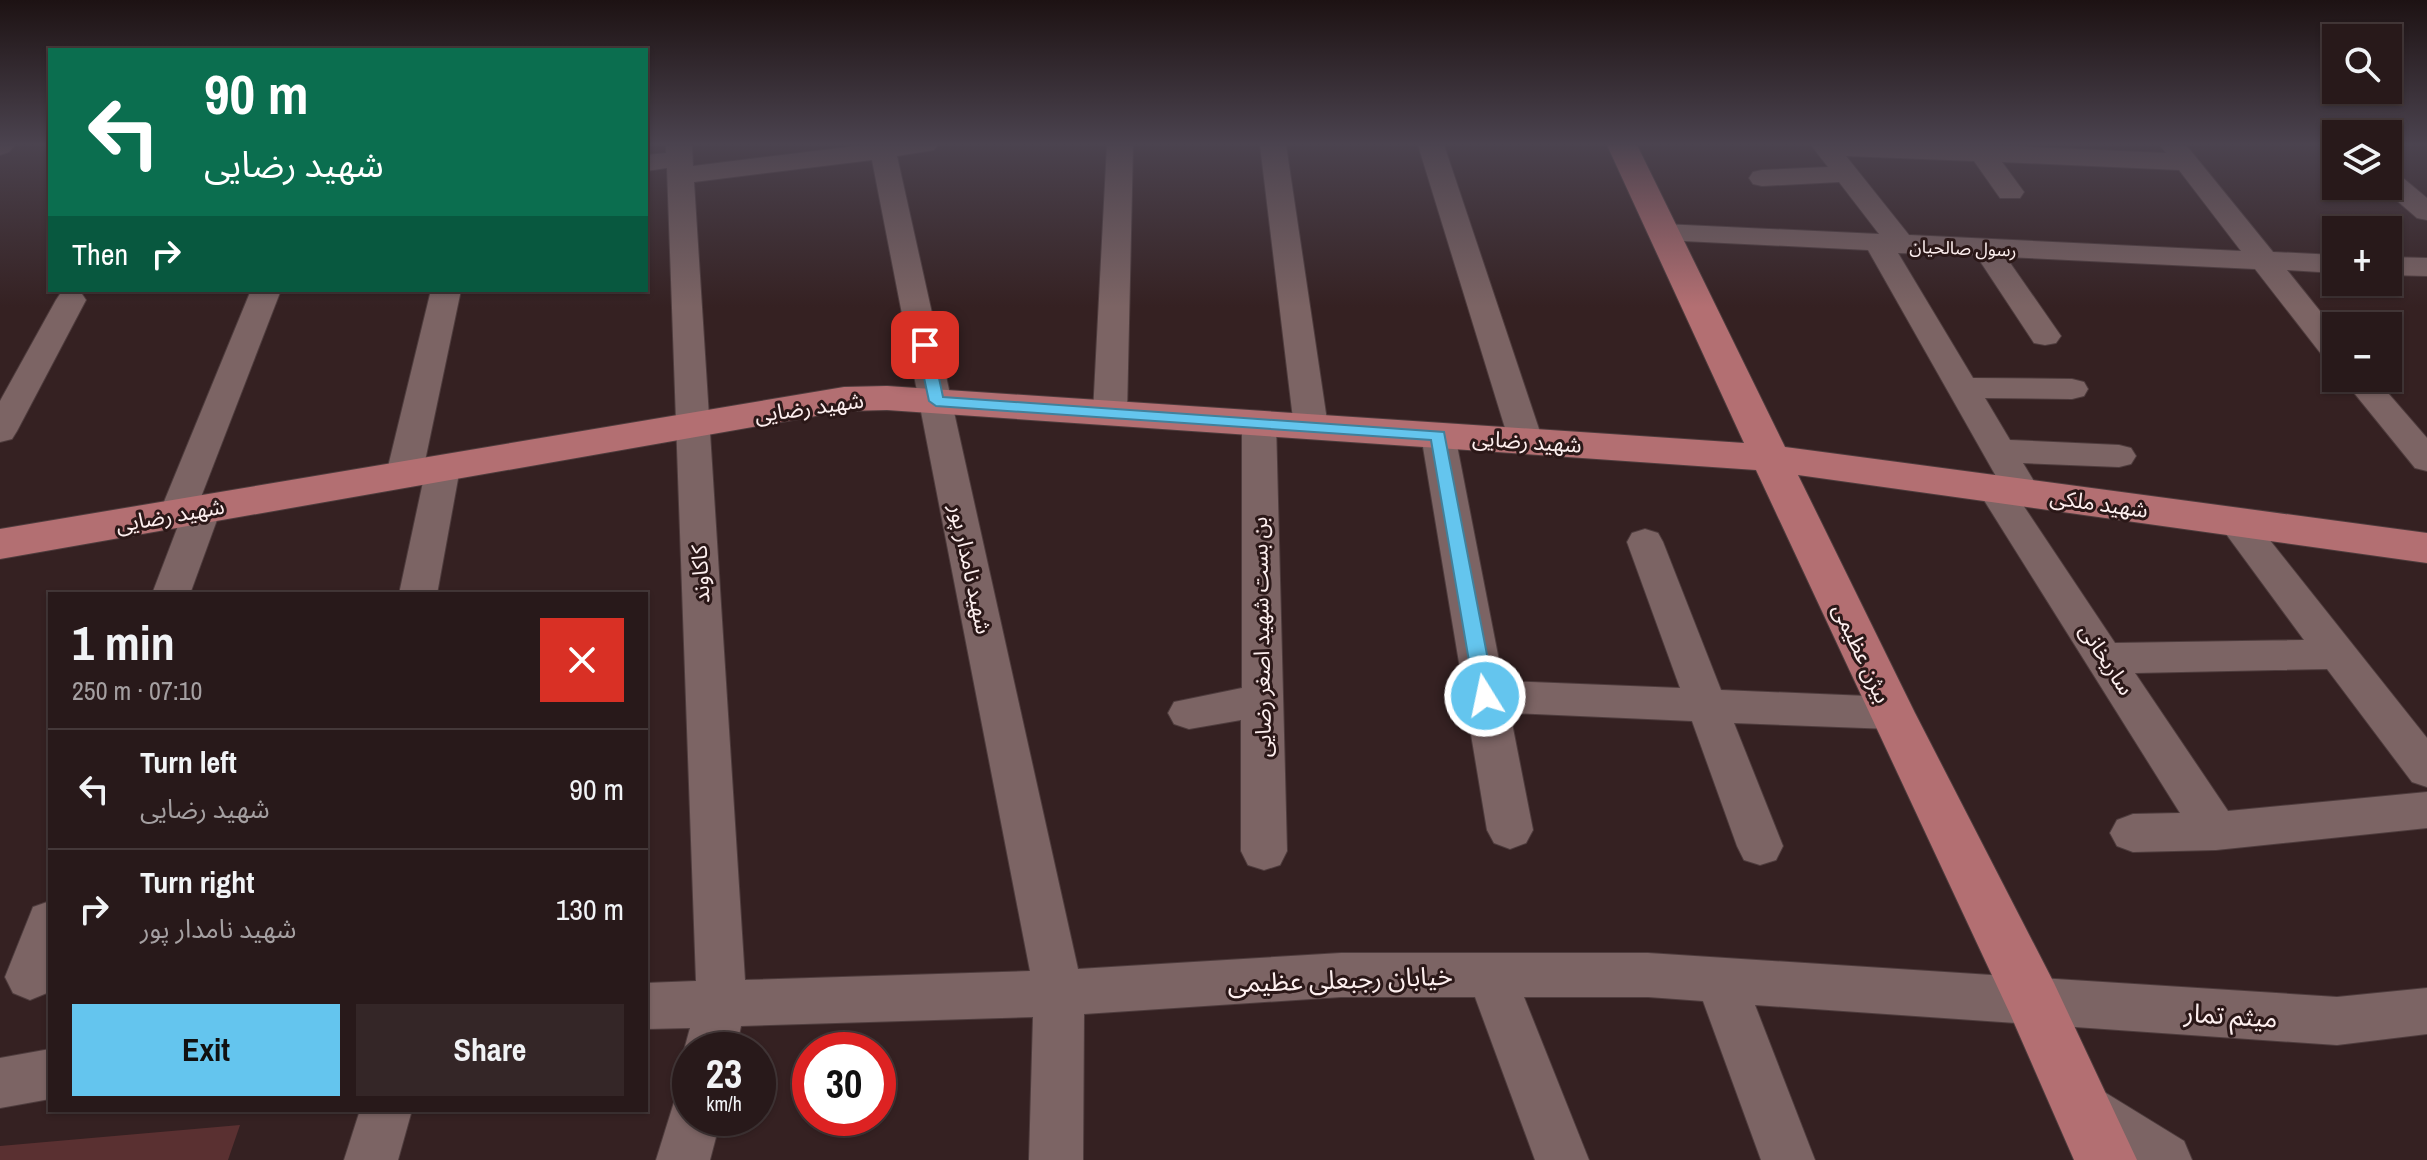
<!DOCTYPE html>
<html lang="en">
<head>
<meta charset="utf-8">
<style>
	body { margin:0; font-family:"Archivo Narrow","Noto Sans Arabic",sans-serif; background:#342627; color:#f1f3f6; height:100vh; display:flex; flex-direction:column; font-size:30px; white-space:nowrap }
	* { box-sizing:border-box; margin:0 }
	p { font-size:26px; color:#a5a0a2 }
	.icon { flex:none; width:44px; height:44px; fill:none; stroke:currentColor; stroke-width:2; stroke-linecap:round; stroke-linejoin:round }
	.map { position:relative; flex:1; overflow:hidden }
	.details { position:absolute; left:48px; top:592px; width:600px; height:520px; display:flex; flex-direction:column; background:#28191a; border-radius:0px; box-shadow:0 2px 6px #0004,0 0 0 2px #443839 }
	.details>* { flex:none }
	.hud { position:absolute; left:48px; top:48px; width:600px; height:244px; border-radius:0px; box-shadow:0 2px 6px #0004,0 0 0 2px #443839; background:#0b6e4f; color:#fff; overflow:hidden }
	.controls { position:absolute; left:2322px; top:24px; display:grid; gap:16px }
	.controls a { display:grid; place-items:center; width:80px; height:80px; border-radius:0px; background:#28191a; box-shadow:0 2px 6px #0004,0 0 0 2px #443839; font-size:40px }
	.speed { position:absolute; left:672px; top:1032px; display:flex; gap:16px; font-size:40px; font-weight:700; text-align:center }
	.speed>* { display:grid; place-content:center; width:104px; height:104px; border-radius:50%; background:#28191a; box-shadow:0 2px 6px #0004,0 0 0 2px #443839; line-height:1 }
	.speed small { font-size:20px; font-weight:400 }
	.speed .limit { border:12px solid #d22; background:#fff; color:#111 }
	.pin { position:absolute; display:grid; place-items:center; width:68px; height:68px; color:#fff; margin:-34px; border-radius:16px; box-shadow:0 4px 12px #0006 }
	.me { position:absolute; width:88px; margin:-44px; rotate:350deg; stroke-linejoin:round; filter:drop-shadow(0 0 6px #0008) }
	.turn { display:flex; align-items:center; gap:28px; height:168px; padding:0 24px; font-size:36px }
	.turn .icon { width:104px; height:104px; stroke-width:2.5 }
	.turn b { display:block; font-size:56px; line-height:68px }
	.then { display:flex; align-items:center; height:76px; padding:0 24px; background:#0003; gap:16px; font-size:30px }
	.round { display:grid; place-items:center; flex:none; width:84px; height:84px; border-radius:0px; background:#342627 }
	.summary { display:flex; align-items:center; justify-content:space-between; height:136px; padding:0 24px }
	h1 { font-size:48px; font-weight:800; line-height:60px }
	.primary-button { display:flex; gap:16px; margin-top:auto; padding:16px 24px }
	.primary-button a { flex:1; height:92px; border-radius:0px; background:#64c5ee; color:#111; font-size:32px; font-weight:800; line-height:92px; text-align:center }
	.primary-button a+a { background:#342627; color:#f1f3f6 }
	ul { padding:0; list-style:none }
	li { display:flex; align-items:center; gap:24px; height:120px; padding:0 24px; border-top:2px solid #443839 }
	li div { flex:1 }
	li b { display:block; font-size:30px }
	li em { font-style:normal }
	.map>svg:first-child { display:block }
	.green { fill:#5a3031 }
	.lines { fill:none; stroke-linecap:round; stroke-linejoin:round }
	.minor-casing { stroke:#4e3c3d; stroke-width:2 }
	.major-casing { stroke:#4e3c3d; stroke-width:2 }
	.minor { fill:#7c6464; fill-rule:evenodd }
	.major { fill:#b36f72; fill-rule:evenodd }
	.route { fill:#64c5ee; stroke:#41809b; stroke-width:2 }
	.labels { text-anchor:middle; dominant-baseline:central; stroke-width:6; stroke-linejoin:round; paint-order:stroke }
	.far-street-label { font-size:18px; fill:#fdefef; stroke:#2b1818 }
	.street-label { font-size:22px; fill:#fdefef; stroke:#2b1818 }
	.near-street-label { font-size:26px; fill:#fdefef; stroke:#2b1818 }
</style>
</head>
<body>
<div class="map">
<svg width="2427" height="1160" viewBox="0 0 2427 1160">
	<rect width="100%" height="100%" fill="#352122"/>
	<path class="green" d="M240,1125l-12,35h-228v-14z"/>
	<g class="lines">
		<defs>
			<path id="minor" d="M0,145h15l-6,7 -9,3z
				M666,145h26l1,21 171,-21h74l-4,5 -37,6 181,813 263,-16h307l689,44 90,-9v46l-90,11 -582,-40 60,155h-54l-58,-159 -55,-4h-124l65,163h-54l-60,-163h-134l-257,17 -1,146h-54l4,-143 -292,9 -5,24h-46v13l-6,-13 6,-22 -44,1v-46l50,-2 -29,-813 -21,3v-16l20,-2zM872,160l158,811 -285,9 -51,-798z
				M1107,145h26l-6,268 -5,7 -12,3 -12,-3 -5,-7z
				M1260,145h26l42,282 -5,7 -12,4 -12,-4 -5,-7z
				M1418,145h26l99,296 -5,8 -12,3 -12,-3 -5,-8z
				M1811,145h178l177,8 -6,-8h26l87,107 63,3v18l-49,-3 49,61v30l-11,-2 -70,-90 -249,-12 55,79 -5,7 -11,2 -11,-2 -58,-88 -78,-2 75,125 99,1 12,3 4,7 -4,7 -12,3 -87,-1 25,42 109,5 12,3 5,8 -5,8 -12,3 -96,-4 18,30 -5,8 -13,4 92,138 189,-3 -86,-117 5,-9 13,-3 13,3 178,224v49l-15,-5 -85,-113 -192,4 93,138 199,-19v36l-211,22 -83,2 -16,-6 -7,-13 7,-13 16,-6 47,-1 -203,-324 5,-8 15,-3 -129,-228 -205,-10 -10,-2 -4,-6 4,-6 10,-2 216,10 -40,-52 -77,4 -9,-2 -4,-6 4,-6 9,-2 66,-3zM1846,156l128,5 26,37h20l4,-6 -22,-30 177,8 62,81 -332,-16z
				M2388,171l9,2 30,25v22l-10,-2 -37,-32h8z
				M2388,257l39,1v18l-39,-1z
				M251,290h30l-80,207 15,3 5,9 -31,85h-38l26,-68 -14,-3 -5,-9z
				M431,290h30l-39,185 -6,8 -12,3 -12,-3 -6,-8z
				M71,291l11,3 4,6 -69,131 -5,8 -12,3v-41l56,-101 4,-6z
				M2342,378h33l52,60v33l-12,-3z
				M1259,413l12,3 5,7 11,428 -7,14 -16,5 -16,-5 -7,-14v-131l-52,9 -15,-5 -6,-11 6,-11 68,-14v-265l5,-7z
				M1438,424l12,3 5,8 48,246 177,7 -53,-146 5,-9 13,-4 13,4 5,9 58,148 170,7 15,5 6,11 -6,11 -15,5 -157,-6 49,123 -7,14 -16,5 -16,-5 -7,-14 -45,-125 -182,-8 23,117 -7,13 -16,6 -16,-6 -7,-13 -66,-395 5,-8z
				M443,457l12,3 5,8 -23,126h-38l27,-126 5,-8z
				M50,901v86l-3,6 -17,7 -17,-7 -8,-16 28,-70z
				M50,1049v50l-50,9v-50z
				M2082,1082l19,8 83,51 8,19h-76l-53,-34 -7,-18 7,-18z
				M690,1093v25h31l-11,42h-54l19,-61z
				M360,1110h52l-14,50h-54z"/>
			<path id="major" d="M1607,145h30l148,302 642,86v30l-629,-88 117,238 139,270 83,177h-63l-63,-144 -255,-546 -869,-60 -43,1 -844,148v-30l844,-142 43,-1 857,57z"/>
		</defs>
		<use href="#minor" class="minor-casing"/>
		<use href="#major" class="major-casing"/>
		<use href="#minor" class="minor"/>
		<use href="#major" class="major"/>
	</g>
	<linearGradient id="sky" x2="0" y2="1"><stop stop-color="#1d1213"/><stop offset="0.47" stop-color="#4b434f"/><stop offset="1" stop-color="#4b434f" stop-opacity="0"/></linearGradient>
	<rect width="2427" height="307" fill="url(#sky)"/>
	<path class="route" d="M925,341l7,4 11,52 501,35 51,264 -3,5h-14l-3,-5 -44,-256 -495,-34 -7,-5 -12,-56z"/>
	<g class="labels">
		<g class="far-street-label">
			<text transform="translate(1963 248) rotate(2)">رسول صالحیان</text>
		</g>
		<g class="street-label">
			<text transform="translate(809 407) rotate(-8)">شهید رضایی</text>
			<text transform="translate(1527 441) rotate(4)">شهید رضایی</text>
			<text transform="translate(2099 503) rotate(8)">شهید ملکی</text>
			<text transform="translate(170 515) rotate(-10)">شهید رضایی</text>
			<text transform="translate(971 569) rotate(78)">شهید نامدار پور</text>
			<text transform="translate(700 574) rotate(-93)">کاکاوند</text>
			<text transform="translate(1261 637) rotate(-91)">بن بست شهید اصغر رضایی</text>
			<text transform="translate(1862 653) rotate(65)">بیژن عظیمی</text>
			<text transform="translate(2107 659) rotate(57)">ساریخانی</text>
		</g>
		<g class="near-street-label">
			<text transform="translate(1340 979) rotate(-2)">خیابان رجبعلی عظیمی</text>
			<text transform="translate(2231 1015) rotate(4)">میثم تمار</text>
		</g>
	</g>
</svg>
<div class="controls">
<a><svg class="icon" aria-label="search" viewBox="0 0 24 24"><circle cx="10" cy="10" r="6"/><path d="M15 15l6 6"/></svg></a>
<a><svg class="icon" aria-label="layers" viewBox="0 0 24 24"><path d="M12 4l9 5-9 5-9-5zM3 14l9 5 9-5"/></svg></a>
<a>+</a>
<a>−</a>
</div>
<div class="speed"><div>23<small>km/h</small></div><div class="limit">30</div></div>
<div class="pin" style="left:925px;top:345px;background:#d93025"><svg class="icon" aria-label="arrive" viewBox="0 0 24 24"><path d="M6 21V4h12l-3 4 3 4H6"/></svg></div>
<svg class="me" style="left:1485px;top:696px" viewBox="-20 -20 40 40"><circle r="17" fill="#64c5ee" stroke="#fff" stroke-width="3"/><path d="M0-11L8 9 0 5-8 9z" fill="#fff"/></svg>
<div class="hud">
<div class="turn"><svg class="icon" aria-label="left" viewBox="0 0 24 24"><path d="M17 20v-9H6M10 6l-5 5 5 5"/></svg><div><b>90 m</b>شهید رضایی</div></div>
<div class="then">Then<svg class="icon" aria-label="right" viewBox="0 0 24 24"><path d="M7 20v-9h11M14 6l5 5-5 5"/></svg></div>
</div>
<section class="details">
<div class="summary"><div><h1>1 min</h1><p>250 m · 07:10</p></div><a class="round" style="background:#d93025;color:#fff"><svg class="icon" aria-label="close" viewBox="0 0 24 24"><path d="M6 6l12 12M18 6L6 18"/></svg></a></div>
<ul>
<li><svg class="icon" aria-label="left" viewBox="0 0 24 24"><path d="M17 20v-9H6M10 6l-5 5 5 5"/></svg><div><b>Turn left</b><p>شهید رضایی</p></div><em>90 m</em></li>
<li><svg class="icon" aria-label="right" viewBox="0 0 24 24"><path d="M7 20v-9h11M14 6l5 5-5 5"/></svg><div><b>Turn right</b><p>شهید نامدار پور</p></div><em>130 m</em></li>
</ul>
<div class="primary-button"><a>Exit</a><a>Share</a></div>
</section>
</div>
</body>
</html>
